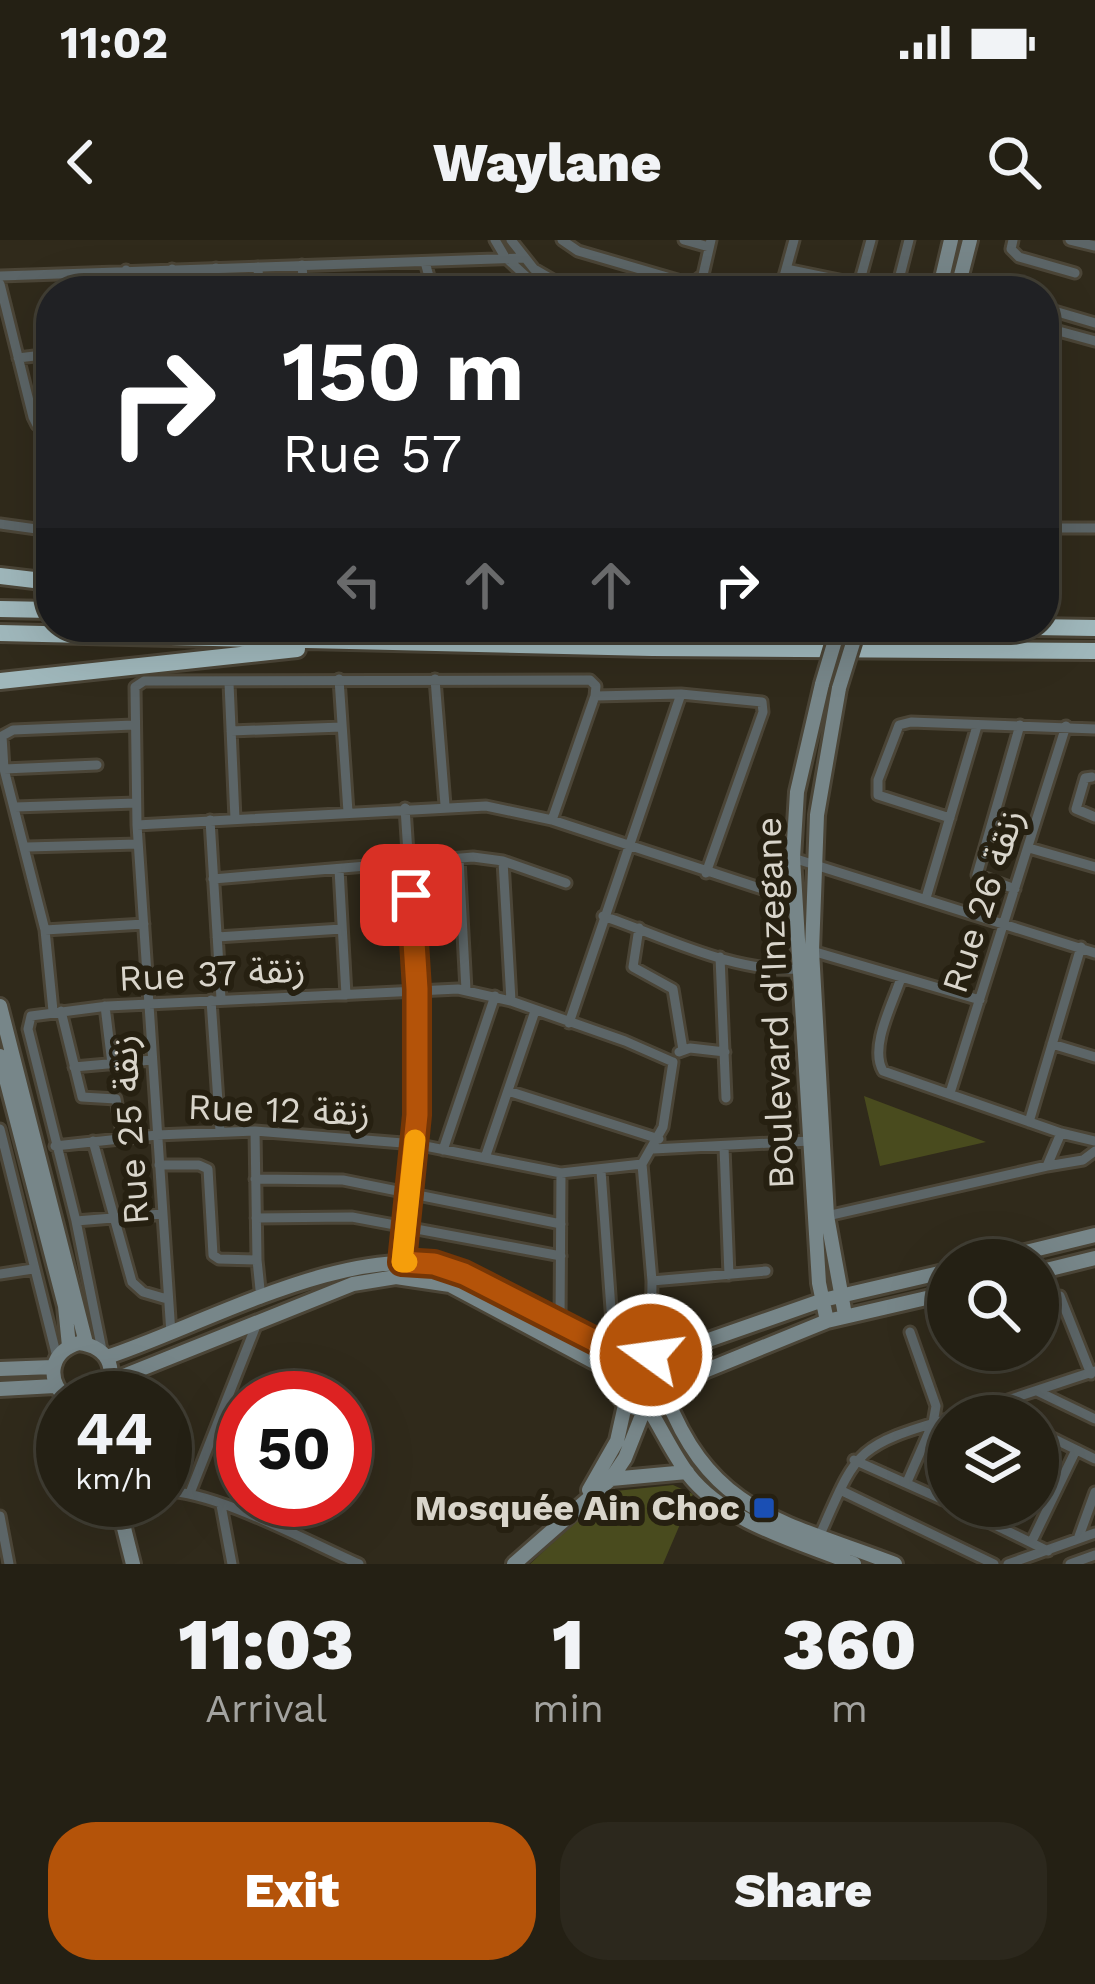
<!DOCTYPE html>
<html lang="en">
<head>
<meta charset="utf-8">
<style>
	body { margin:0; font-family:"Work Sans","Noto Sans Arabic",sans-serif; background:#2c281d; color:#f1f3f6; height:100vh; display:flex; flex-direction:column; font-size:45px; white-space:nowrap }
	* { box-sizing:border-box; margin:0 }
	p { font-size:39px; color:#a3a3a0 }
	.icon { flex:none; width:66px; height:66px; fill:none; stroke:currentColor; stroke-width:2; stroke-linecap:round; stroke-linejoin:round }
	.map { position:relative; height:1324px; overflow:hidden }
	.sheet { display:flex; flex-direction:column; background:#242014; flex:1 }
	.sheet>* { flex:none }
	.hud { position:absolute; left:36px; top:36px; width:1023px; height:366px; border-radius:48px; box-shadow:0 12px 48px #0002,0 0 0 3px #413e34; background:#202124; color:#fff; overflow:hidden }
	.tools { position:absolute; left:927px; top:999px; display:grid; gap:24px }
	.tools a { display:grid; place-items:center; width:132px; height:132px; border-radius:50%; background:#242014; box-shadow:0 12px 48px #0002,0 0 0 3px #413e34; font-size:60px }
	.speed { position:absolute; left:36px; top:1131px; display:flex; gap:24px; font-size:60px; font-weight:700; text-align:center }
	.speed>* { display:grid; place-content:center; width:156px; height:156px; border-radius:50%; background:#242014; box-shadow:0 12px 48px #0002,0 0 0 3px #413e34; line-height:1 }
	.speed small { font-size:30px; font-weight:400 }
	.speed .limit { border:18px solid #d22; background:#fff; color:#111 }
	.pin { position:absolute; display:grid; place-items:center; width:102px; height:102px; color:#fff; margin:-51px; border-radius:24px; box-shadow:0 6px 18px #0006 }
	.me { position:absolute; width:132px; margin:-66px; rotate:284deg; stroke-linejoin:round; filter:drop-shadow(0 0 9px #0008) }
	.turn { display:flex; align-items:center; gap:42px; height:252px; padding:0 48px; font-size:54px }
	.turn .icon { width:156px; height:156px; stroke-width:2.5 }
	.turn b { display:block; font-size:84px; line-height:102px }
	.lanes { display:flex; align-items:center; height:114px; padding:0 48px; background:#0003; justify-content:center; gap:60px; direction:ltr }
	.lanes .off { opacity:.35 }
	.eta { display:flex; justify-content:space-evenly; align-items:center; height:204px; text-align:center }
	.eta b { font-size:72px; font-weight:800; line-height:84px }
	.cta { display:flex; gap:24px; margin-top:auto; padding:24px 48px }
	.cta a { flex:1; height:138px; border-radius:48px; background:#b45309; color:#fff; font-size:48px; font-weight:800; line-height:138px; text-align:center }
	.cta a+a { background:#2c281d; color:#f1f3f6 }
	.status { display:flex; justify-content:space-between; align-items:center; height:84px; padding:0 60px; background:#242014; direction:ltr }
	.status svg { height:33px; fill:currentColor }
	header { display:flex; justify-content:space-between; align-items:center; height:156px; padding:0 48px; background:#242014; font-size:54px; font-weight:800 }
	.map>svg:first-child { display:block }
	.green { fill:#494b1e }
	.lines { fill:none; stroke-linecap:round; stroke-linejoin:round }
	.street-casing { stroke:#4b4537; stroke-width:15 }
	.secondary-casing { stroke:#4b4537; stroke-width:20 }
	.highway-casing { stroke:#4b4537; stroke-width:22 }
	.street { stroke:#5c6567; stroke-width:9 }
	.secondary { stroke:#778689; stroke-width:14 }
	.highway { stroke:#9fb7bb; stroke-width:16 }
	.secondary-bridge-casing { stroke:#4b4537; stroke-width:20; stroke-linecap:butt }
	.secondary-bridge { stroke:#778689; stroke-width:14 }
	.route-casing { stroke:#753606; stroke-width:30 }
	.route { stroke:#b45309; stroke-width:21 }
	.slow { stroke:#f59e0b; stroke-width:21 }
	.transit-dot { fill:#1a4fb4; stroke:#262011; stroke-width:4.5 }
	.labels { text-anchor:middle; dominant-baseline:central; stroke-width:12; stroke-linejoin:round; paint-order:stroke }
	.street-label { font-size:36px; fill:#d9d5cb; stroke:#262011 }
	.poi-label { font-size:36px; font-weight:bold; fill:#d9d5cb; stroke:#262011; text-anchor:end }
</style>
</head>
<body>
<div class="status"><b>11:02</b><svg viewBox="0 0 49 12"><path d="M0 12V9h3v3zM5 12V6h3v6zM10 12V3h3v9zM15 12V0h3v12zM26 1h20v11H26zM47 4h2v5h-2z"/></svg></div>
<header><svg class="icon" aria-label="back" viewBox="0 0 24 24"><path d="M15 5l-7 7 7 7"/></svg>Waylane<svg class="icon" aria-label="search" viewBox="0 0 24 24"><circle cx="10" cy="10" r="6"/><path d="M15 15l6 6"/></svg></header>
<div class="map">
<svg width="1095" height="1324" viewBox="0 0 1095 1324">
	<rect width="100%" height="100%" fill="#302a1b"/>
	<path class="green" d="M864,856l122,46 -106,24z
		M673,1245l20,9 -30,70h-133l76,-72z"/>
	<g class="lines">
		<defs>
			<path id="street" d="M495,0l10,17 37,34
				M511,0l23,29 38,22
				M562,0l16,11 113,33 12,-9 8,-35
				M684,0l25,7
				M1013,0l-2,9 8,8 56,16
				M1070,0l25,6
				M425,22l8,29
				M302,25l2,26
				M258,27l1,24
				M216,28v23
				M172,29l1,22
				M786,29l68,14 6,-3 11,-40
				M126,30v21
				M0,36l523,-18
				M953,42l30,9
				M0,44l33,133 4,8 14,8
				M780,51l14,-51
				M896,51l13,-51
				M1044,68l51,15
				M1044,87l51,14
				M18,118l33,-4
				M0,284l51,7
				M1044,288h51
				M339,439l9,133
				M435,439l10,126
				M229,443l6,136
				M595,456l86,-2 81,8 1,10 -57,161
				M231,491l111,-4
				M4,529l93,-4
				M1092,537l-7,1 -9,31 19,8
				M15,567l121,-4
				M950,578l-72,-23v-15l21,-55 12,-3 184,7
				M210,580l11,179
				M137,585l349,-19 66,14 244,80
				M27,607l111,-3
				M1029,608l66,19
				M793,618l302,95
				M459,619l7,131
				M503,621l8,140
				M339,629l7,126
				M213,639l260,-22 30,4 63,22
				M1015,649l-38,-14 43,-150
				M926,658l51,-172
				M603,676c62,21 130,57 197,53
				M639,688l-6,39 40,22 10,61
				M45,690l99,-6
				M217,697l125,-8
				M812,711l168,49
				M720,717l6,141
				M901,738c-8,25 -32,69 -18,93l178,62 34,8
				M211,760l9,131
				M105,766l7,58
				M53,771l-8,-81 -41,-161 -2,-33 11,-6 120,-5
				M61,771l21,86 34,2 7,39
				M569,783l112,-329
				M1052,804l43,13
				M679,812l11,-4 35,4
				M74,827l78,-7
				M508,851l151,48
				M950,853l116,-367
				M1029,882l52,-175
				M0,889l57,228
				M255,891l2,129 4,39
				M93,901l39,141 11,10 24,7
				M55,906l102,-11 98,-4 160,13 146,29 81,-9
				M724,907l5,128
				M653,909l157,-8
				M443,910l52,-154
				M485,918l50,-147
				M159,925h40l9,4 5,86 6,4 38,1
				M1047,926l14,-33
				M601,931l11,152
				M255,939l88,1 218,44
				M827,976l220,-50 36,-6 12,-9
				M256,978l96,-1 209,39
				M76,981l86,-7
				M402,1022l15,-147v-126l-12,-181
				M0,1034l33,-5
				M652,1041l114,-10
				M1060,1056l31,78
				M560,1083l1,-150
				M171,1094l-34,-509 -2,-138 9,-6 446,-1 6,6 -1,10 -43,124
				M102,1110l-26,-129 -48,-192 3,-13 77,-10 350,-17 53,12 114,40 48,21
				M651,1115l1,-74 -10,-117 21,-37 10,-65
				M1037,1151l58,28
				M960,1176l135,-45
				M1038,1191l57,28
				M854,1220l94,42
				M907,1242l26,-59 3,-17 -26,-74
				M840,1250l154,74
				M165,1251c53,1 143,51 194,73
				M190,1253l67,-170
				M941,1259l7,-17
				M221,1265l11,59
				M956,1266l92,45
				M0,1276l9,48
				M1004,1288l9,-22
				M819,1297c38,-86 35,-91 129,-118
				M1078,1299l17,-47
				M1032,1301l44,-91
				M1008,1324l87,-31
				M1070,1324l25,-9"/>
			<path id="secondary" d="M939,51l12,-51
				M957,51l13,-51
				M822,444l-25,108 -4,66 26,425 8,38
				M839,448l-22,127 -5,136 15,265 18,99
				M0,766l86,337
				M0,816l65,250 4,40
				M993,1020l102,-25
				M1038,1032l57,-14
				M614 1141a28 28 0 1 1 56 0a28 28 0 1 1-56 0Z
				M107,1117c92,-30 248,-118 342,-88 64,19 119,62 182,86
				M657,1118l166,-58 125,-29
				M0,1129l53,-2
				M111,1141l242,-97 43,-7 54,8 165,88
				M670,1145l157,-64 121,-28
				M0,1149l55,-3
				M666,1156c46,119 120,126 229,168
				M66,1158c-21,-20 -15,-47 13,-55 32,4 42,32 19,55
				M649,1169c13,21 24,45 39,65 39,50 111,67 166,90
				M611,1239l76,-7
				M589,1250l28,-49 8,-36
				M117,1260l16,64
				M514,1324l97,-85 14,-21 19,-48"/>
			<path id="highway" d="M0,336l51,6
				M0,369l51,1
				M1033,387l62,1
				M0,393l652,15 443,3
				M0,441l297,-32"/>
		</defs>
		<use href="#street" class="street-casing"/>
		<use href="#secondary" class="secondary-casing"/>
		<use href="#highway" class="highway-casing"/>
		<use href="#street" class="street"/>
		<use href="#secondary" class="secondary"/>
		<use href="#highway" class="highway"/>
		<defs>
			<path id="secondary-bridge" d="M822,444l17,-57
				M839,448l19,-61"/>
		</defs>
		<use href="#secondary-bridge" class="secondary-bridge-casing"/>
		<use href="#secondary-bridge" class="secondary-bridge"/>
	</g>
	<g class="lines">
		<defs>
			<path id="route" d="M411,655l6,94v126l-15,147 32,2 30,10 137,70 30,11h20"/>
		</defs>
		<use href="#route" class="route-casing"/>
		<use href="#route" class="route"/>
		<path class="slow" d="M407,1022h-5l13,-122"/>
	</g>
	<rect class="transit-dot" x="752" y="1256" width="24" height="24" rx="6"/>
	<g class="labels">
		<g class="street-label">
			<text transform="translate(983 661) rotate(-72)">Rue 26 زنقة</text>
			<text transform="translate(212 734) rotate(-3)">Rue 37 زنقة</text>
			<text transform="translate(775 763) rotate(-92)">Boulevard d'Inzegane</text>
			<text transform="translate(279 870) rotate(2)">Rue 12 زنقة</text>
			<text transform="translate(130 890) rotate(-94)">Rue 25 زنقة</text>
		</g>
		<g class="poi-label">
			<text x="740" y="1268">Mosquée Ain Choc</text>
		</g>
	</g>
</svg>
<div class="tools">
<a><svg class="icon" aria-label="search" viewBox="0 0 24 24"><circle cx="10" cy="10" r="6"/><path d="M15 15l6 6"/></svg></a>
<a><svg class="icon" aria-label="layers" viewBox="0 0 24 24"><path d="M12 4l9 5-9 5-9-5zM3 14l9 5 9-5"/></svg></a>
</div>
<div class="speed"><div>44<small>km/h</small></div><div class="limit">50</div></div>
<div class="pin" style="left:411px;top:655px;background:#d93025"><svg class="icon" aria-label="arrive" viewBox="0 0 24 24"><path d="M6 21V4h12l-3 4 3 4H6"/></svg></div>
<svg class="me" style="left:651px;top:1115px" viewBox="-20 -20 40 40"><circle r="17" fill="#b45309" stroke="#fff" stroke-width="3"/><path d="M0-11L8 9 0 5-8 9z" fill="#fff"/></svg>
<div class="hud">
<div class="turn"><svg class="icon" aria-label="right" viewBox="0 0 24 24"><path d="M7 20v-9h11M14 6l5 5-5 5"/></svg><div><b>150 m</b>Rue 57</div></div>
<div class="lanes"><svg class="icon off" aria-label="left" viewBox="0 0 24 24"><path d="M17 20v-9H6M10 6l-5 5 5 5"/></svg><svg class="icon off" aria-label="ahead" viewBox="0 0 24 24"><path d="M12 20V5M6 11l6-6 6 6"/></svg><svg class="icon off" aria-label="ahead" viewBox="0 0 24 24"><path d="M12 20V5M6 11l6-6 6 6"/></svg><svg class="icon" aria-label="right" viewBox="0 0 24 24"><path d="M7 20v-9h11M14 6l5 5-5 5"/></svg></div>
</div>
</div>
<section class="sheet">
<div class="eta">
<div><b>11:03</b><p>Arrival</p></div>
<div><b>1</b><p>min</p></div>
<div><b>360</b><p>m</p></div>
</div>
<div class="cta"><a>Exit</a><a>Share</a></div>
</section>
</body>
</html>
